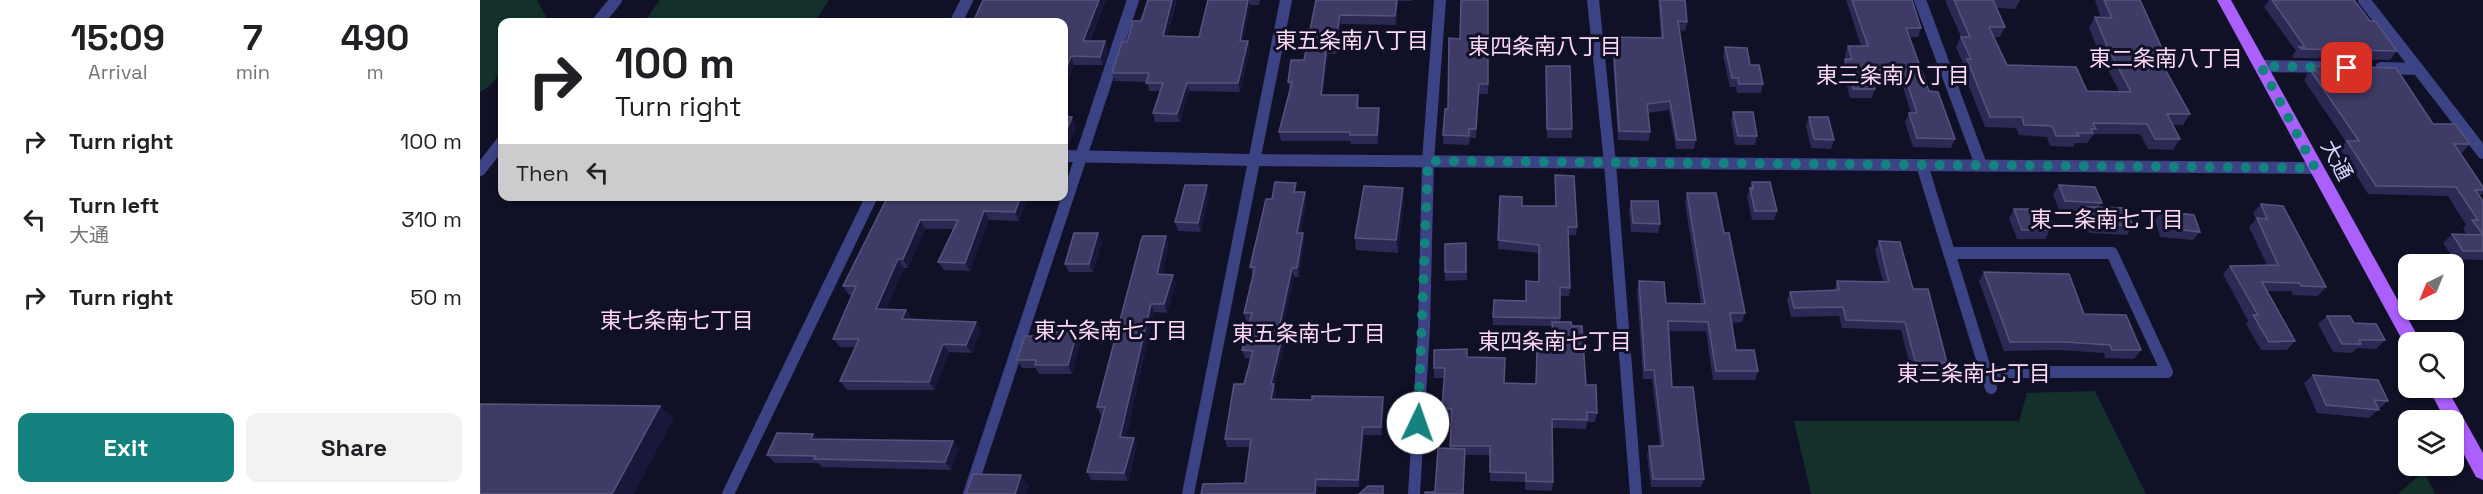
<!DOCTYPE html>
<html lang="en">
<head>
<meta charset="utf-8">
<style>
	body { margin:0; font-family:"Space Grotesk","Noto Sans JP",sans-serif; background:#f2f2f2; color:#202124; height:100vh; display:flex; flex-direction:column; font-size:22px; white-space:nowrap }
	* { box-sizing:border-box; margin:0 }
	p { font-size:20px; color:#757577 }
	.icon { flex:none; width:33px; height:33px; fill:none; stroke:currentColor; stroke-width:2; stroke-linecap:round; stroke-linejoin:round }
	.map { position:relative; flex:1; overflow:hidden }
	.sheet { display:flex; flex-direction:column; background:#fff; width:480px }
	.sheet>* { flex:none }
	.hud { position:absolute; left:18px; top:18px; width:570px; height:183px; border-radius:12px; box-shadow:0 2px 4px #0004; background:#fff; color:#202124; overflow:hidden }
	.needle { width:39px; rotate:223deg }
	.controls { position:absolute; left:1918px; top:254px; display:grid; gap:12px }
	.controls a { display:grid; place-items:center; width:66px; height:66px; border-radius:12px; background:#fff; box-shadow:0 2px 4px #0004; font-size:30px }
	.pin { position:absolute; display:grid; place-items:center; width:51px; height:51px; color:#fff; margin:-26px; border-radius:12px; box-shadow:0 3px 9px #0006 }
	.me { position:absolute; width:66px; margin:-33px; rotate:3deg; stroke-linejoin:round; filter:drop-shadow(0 0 4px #0008) }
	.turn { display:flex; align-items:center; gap:21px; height:126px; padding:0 18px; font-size:27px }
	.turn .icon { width:78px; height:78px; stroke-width:2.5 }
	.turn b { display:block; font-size:42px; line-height:51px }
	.then { display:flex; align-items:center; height:57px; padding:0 18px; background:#0003; gap:12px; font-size:22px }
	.eta { display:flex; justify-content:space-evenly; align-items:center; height:102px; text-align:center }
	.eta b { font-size:36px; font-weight:700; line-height:42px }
	.action { display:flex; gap:12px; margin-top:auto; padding:12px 18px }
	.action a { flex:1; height:69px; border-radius:12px; background:#148380; color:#fff; font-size:24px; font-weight:700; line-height:69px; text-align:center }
	.action a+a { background:#f2f2f2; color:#202124 }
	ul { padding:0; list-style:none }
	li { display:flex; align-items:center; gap:18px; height:78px; padding:0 18px }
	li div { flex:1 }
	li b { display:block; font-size:22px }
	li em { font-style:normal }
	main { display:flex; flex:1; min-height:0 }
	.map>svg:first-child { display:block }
	.green { fill:#13302b }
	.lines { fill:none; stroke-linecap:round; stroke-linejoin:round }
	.minor { stroke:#3c4384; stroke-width:12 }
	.tertiary { stroke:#3c4384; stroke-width:12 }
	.primary { fill:#ab5ffc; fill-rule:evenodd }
	.wall { fill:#2c2954 }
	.shaded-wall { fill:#19173a }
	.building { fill:#3e3c66; stroke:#56547e; stroke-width:1.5 }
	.route { stroke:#148380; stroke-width:10; stroke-dasharray:0 18 }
	.labels { text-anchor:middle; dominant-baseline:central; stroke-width:6; stroke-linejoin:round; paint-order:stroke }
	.street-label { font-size:21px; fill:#d6d7fe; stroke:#101026 }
	.neighbourhood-label { font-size:22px; fill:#fed8f6; stroke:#101026 }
</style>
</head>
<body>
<main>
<section class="sheet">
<div class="eta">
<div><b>15:09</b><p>Arrival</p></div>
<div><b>7</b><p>min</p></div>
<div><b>490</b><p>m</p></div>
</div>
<ul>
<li><svg class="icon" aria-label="right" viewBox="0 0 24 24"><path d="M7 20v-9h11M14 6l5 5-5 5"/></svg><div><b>Turn right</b></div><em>100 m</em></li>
<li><svg class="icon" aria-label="left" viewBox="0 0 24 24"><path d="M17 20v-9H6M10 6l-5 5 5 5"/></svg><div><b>Turn left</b><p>大通</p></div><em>310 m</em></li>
<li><svg class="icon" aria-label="right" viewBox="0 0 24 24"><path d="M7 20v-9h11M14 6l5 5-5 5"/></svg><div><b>Turn right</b></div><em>50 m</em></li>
</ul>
<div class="action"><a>Exit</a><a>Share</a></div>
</section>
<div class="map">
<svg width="2003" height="494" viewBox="0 0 2003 494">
	<rect width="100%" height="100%" fill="#101026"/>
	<path class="green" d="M0,0h57l10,18 -4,4h-41c0,30 8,54 -22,70z
		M180,0h169l-14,22h-171z
		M1615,391l51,103h-335l-17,-73h225l8,-28z
		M1944,471l11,23h-37z"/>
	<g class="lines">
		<path class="minor" d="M1113,0l17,163 26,331
			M1440,0l61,165
			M1884,0l54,69
			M118,22l18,-22
			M476,22l11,-22
			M1781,66l67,1
			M1901,68l37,1 65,84
			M1442,165l69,223
			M0,170l22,-28
			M1469,253h163l55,119h-180
			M248,494l144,-298
			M489,494l164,-494
			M708,494l98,-494
			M934,494l10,-166 4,-167 12,-161"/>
		<path class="tertiary" d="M584,156l189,4 1062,8"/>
		<path class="primary" d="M1737,0h14l190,342h-12v6l-3,-1z
			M1948,387h18l37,66v27l-7,-3 -22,-41v-16h-9z"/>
	</g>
	<path class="wall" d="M626,0l-16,41h15l3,9 -5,15h-29l-10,25v-68z
		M668,0h29l-10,36 32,1 9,-37h52l-1,5h-9l-7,36h5l2,9 -10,42 -51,-1 -9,31h-25l-2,-9 7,-22h-11l-2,-9 -32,-1 -3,-8 15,-31 14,-21z
		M836,0h96v1h-14l-2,24 -55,-1 -5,30h-8l-5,41h35l1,13 21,9 -2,27h-27l-1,-3h-69l-2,-9 11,-43 -2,-7 16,-22z
		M1008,0v94h-9l-3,44h-6l-1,7 -26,-1v-9l17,-96z
		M1178,0h27l2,22 -2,9 -6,-1 17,110 -2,9h-18l-7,-39 -21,3 2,19 -1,9 -31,-1 -6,-94 1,-9 48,1z
		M1366,0h66l9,28 -3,9h-8l19,54 26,48 -4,9 -38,-1 -8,-25 4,-9h2l-11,-35h-28l3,11 -3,9h-22l-8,-30 3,-9h1l-1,-5 3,-8h13z
		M1465,0h75l-5,9 -18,-1 8,19 -5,10h-6l13,28 80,26h32l-17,-32 -13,-31 6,-11 6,1 -6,-18h45l24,53 -4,6 30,55 -7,11h-10l7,14 -7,11 -25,-1 -8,-15h-46l-7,9h-12l-2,4 -23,-1 -3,-9 -28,-2 -3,-7 -31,-1 -23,-58 2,-4 -8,-18 5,-10z
		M1789,0h85l16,21 27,30 -7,9 -96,-2 -2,-2 4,-5 -32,-44z
		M1245,47l25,18 13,19 -2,9h-24l-1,-6h-6l-7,-31z
		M1066,66l26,63v9h-25z
		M1833,66l120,58 37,20 -8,9h-2l23,34v6l-4,3 4,5v59l-29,-1 -11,-16 9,-9 15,1 -4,-7 3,-3 -18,-29 -80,-2 -28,-45 6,-7 -42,-62 3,-4 -1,-1z
		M1253,112l24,24 -2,9h-20l-4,-24z
		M584,116l12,10 -7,17h-5z
		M1329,117l25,23 -3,9 -20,-1 -5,-22z
		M1075,175l22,52 -1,8h-8l2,53 -1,8h-9v26l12,4 14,59 11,28 -2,9h-8l-1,7 -34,-1 1,54 -1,9 -27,-1v-8l-35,-1v-26h-25l-30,37 15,-44 1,-30h-8l-1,-10 2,-30h-10v-10l33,-11 37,26 32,1 1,-35h15v-23l-59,-1v-8l32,-16 14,-19 -1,-29 -40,-4 2,-53 22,10h33z
		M1272,182l25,29 -3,9h-22l-5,-23z
		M727,185l2,9 -8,38 -23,-1 -3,-9z
		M1579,185l43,18 -3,4 34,19 -6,9 -38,-2 -6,-17 2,-5 -26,-1 -6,-16z
		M818,192h7l1,9 -5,32h2l1,8 -5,36h-5l-13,61h1l2,8 -10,41 2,5 -1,7 109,6 -2,30h-18l-5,52h-41l-1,7h-116l44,-11 5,-36h-23l-2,-8 19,-55 7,-25 -6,-1 -3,-8 8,-29h-4l-2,-8 9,-37 -3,-9 22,-68z
		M1207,193l37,40 21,80 -3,9 -11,1 5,27 22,21 -3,9h-42l-7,-49h-37l3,56 32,92 -3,8h-50l-4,-32 2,-9h11l-8,-67h-9l-6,-88 2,-10 27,22 35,1 -16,-101z
		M408,196h140l-9,25 -30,-1 -19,51 -26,-1 -6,-8 16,-33h-29l-17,39h-4l-18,41 20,1 6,8 -1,2 70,10 -9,23 -23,-1 -14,38h-88l-7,-9 15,-34h-15l-7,-8 19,-44h-3l-6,-9z
		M924,201l-6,52 -42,-3 -1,-12z
		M1151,201l29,23 -2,9 -27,-1 -2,-22z
		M1781,204l65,83 -8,9 -25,-1 -2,-4h-24l28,50 -8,9h-26l-15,-26 2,-3 -25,-47 7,-8 37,-1 -18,-38 7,-8 -3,-6z
		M1534,209l39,16 -8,14h-28l-8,-21z
		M1682,211l38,21 -7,8 -33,-3 -5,-17z
		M1399,241l34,48 34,74 -5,8 -31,-1 -10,-40 -59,-2 -3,-12 -48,1 -4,-17 3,-8 44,-1 3,-10 46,1 -8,-32z
		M622,242l-9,30h-24l-4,-8z
		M986,243l1,37 -22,1v-9z
		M689,245l-7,29 14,9 -9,30 -13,-1 -28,125 8,1 3,7 -9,36 -37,-1 -4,-8 16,-57h-2l-4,-8z
		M1504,272l100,42 57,36 -7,9 -29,-1 -1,-5 -45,-3 -55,1 -25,-70z
		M1847,316l27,7 31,17 -9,9 -19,-1 -5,5 -19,-1 -15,-28z
		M597,332l4,8 -9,34h-33l-3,-6h-14l-5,-8 29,-24z
		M1833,375l75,26 -19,17 -52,-5 -13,-30z
		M333,434l5,5 141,9 -8,22 -129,-3 -4,-4h-43l-8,-8z"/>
	<path class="shaded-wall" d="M619,0h7l-20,49 -3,-8z
		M692,0h5l-12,44 -2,-8z
		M768,0h1l1,5 -8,45 -2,-9z
		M917,0h1l-2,25 -1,-9z
		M860,15l1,9 -5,30 -1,-9z
		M625,41l3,9 -5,15 -3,-8z
		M768,41l2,9 -10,42 -2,-9z
		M847,45l1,9 -6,50 -1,-9z
		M591,56l3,9 -10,25v-15z
		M707,83l2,8 -9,31 -3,-8z
		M999,84v10l-3,44v-9z
		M899,108l1,9 -2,27 -1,-9z
		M592,117l4,9 -7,17 -4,-9z
		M727,185l2,9 -8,38 -3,-9z
		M923,188l1,13 -6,52 -2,-13z
		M825,192l1,9 -7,40 -2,-8z
		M541,196l7,1 -9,24 -4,-9z
		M504,211l5,9 -19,51 -5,-8z
		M440,220l5,9 -17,39 -5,-9z
		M618,233l4,9 -9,30 -4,-8z
		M823,233l1,8 -5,36 -2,-9z
		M686,236l3,9 -9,38 -3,-9z
		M418,259l6,9 -22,50 -6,-9z
		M812,268l2,9 -14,69 -3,-8z
		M693,275l3,8 -9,30 -3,-9z
		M671,304l3,8 -30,133 -4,-8z
		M426,310l6,8 -4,10 -6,-9z
		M496,322l5,8 -9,23 -6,-8z
		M597,332l4,8 -9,34 -4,-9z
		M802,338l2,8 -10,41 2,5 -3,15 -2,-8v-15z
		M463,344l6,8 -14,38 -6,-8z
		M903,397l1,8 -2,30 -1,-8z
		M180,406l14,12 -40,76h-22z
		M883,427l1,8 -5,52 -1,-7z
		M333,434l7,8 -9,-3z
		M654,438l3,7 -9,36 -4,-8z
		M473,441l6,7 -8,22 -6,-8z
		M541,475l8,11 -3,8h-11z
		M836,479l2,8 -1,7h-2z"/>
	<path class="building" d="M503,0h116l-16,41h22l-5,16 -29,-1 -7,19v-53h-91z
		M668,0h24l-9,36 36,1 9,-37h40l-8,41h8l-10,42h-51l-10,31 -24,-1 10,-30h-17l3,-10h-37l10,-31h5l6,-21h8z
		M836,0h81l-2,16 -55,-1 -5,30h-8l-6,50h37l-1,13h22l-2,27h-27v-3h-71l13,-50h-4l3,-22h13z
		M981,0h27v84h-9l-3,45h-7v7l-26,-1 2,-26h3l1,-71 11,1z
		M1180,0h25l2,22 -9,-1 18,119h-19l-7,-39 -23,3 3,28 -31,-1 -6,-94 50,1z
		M1372,0h60l9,28h-15l23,63 9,1 17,47 -38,-1 -8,-25h8l-14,-43 -34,-1 6,20h-22l-8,-30h7l-4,-13h20z
		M1474,0h39l12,27h-16l18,38 69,2 11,24 44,1 -23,-44 -13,-31 17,1 -8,-18h36l24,53h-8l34,61h-23l13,25h-25l-8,-15 -54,-1 3,6h-5l2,4h-16l2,3h-23l-4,-10 -28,-1 -2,-8h-32l-23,-58h4l-10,-22h9z
		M1792,0h82l16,21h5l22,30 -96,-2 -2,-2h6z
		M1245,47l22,1 3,17h9l4,19h-24l-1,-6h-6z
		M1066,66h24l2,63h-25z
		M1833,66l83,2 37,56h22l15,20h-16l29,43v3h-8l8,11v50h-20l-11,-17 31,1 -11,-15h6l-22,-33 -80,-1 -29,-45h12l-48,-70h5z
		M1253,112h20l4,24h-19z
		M584,116l8,1 -7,17h-1z
		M1329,117h19l6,23 -20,-1z
		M1075,175l19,1 3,51h-9l2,61 -10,-1v31l-67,-1 1,-17 32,1v-20l13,1v-37l-41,-5 2,-44 22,1v9h34z
		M795,182l21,1 -2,9h11l-8,41h6l-6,35h-5l-15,70h5l-11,46h3l-3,15 41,1v-4l71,1 -2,30h-18l-5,53 -42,-1 -1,15h-114l2,-10 42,-1 6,-44h-26l9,-55h10l9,-33 -11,-1 10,-37h-8l11,-46h-5l16,-68h6z
		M1272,182h18l7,29h-22l-5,-23 3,1z
		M705,185h22l-9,38 -23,-1z
		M1579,185l36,2 7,16 -37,-2z
		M884,186l39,2 -7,52 -41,-2z
		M1207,193h29l8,40h5l16,80h-15l6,37h18l4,21h-42l-8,-49 -40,-1 4,66h21l11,92h-51l-4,-33h14l-9,-76h-9l-6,-89 25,1 2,21 39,1z
		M408,196h133l-6,16 -31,-1 -19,52 -27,-1 20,-42h-38l-17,39h-5l-22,50 30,1 -4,9 74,3 -10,23 -23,-1 -14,38 -89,-1 19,-42h-26l23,-53h-13z
		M1151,201h27l2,23 -27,-1z
		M1781,204l22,2 43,81 -25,-1 -2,-3 -37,-1 33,59 -26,1 -16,-27h5l-28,-49 48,-1 -21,-47 10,1z
		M1608,207l38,1 7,18 -38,-2z
		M1534,209h32l7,16 -4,1 2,4h-29z
		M1682,211l32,4 6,17 -33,-4z
		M594,233h24l-9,31h-24z
		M663,236h23l-9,38 16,1 -9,29h-13l-31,133 14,1 -10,35 -37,-1 18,-65h-8l44,-166z
		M1399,241l21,1 13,47h15l19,74 -32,-2 -10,-39 -59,-2 -3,-13 -49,1 -4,-16 49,-2 -2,-9 52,1z
		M986,243v29h-21v-28z
		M1504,272l85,2 15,40 42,1 15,35h-29l-2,-5 -45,-3h-55z
		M1847,316h23l4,7 22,1 9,16h-26l2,4h-19z
		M1072,322h19l1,4h10l4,59h10l1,28 -10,-1v8l-35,-1 1,63 -27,-1v-8l-36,-1v-26h-40l2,-37 -10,-1 3,-40h-11v-18l33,-1v8l38,1 -1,25 32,1 1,-35h17z
		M567,332h30l-9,33h-33l1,-5h-19l8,-24h21z
		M1833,375l65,5 10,21 -14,-1 5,10 -53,-5z
		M0,404l180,2 -48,88h-132z
		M297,433l36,1 -2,5 142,2 -8,21 -131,-3 2,-3 -49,-1z
		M958,448l27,1 -2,45h-38v-2h10z
		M493,474l48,1 -6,19h-49z
		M888,486h15v8h-24z"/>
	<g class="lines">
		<path class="route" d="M938,423l10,-262 887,7 -54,-102 86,2"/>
	</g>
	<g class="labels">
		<g class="street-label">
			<text transform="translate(1857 160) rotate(62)">大通</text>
		</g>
		<g class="neighbourhood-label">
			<text x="872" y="40">東五条南八丁目</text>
			<text x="1065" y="46">東四条南八丁目</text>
			<text x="1686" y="58">東二条南八丁目</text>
			<text x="1413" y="75">東三条南八丁目</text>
			<text x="1627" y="219">東二条南七丁目</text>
			<text x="197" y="320">東七条南七丁目</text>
			<text x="631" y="330">東六条南七丁目</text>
			<text x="829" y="333">東五条南七丁目</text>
			<text x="1075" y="341">東四条南七丁目</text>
			<text x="1494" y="373">東三条南七丁目</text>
		</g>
	</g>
</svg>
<div class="controls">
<a><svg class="needle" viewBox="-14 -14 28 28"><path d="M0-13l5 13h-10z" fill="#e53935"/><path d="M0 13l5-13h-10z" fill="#757577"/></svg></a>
<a><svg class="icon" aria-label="search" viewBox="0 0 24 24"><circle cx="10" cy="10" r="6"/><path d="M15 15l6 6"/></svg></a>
<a><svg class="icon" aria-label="layers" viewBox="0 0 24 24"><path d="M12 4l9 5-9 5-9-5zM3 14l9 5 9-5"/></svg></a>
</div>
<div class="pin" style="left:1867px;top:68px;background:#d93025"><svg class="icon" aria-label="arrive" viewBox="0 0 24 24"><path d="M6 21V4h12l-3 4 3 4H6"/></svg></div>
<svg class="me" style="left:938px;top:423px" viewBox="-20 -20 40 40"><circle r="19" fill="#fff"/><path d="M0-13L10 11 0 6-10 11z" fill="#148380"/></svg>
<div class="hud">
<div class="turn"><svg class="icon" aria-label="right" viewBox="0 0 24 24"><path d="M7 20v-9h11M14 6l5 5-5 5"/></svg><div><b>100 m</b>Turn right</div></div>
<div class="then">Then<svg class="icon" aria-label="left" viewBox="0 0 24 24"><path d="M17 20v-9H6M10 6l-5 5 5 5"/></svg></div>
</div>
</div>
</main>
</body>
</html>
